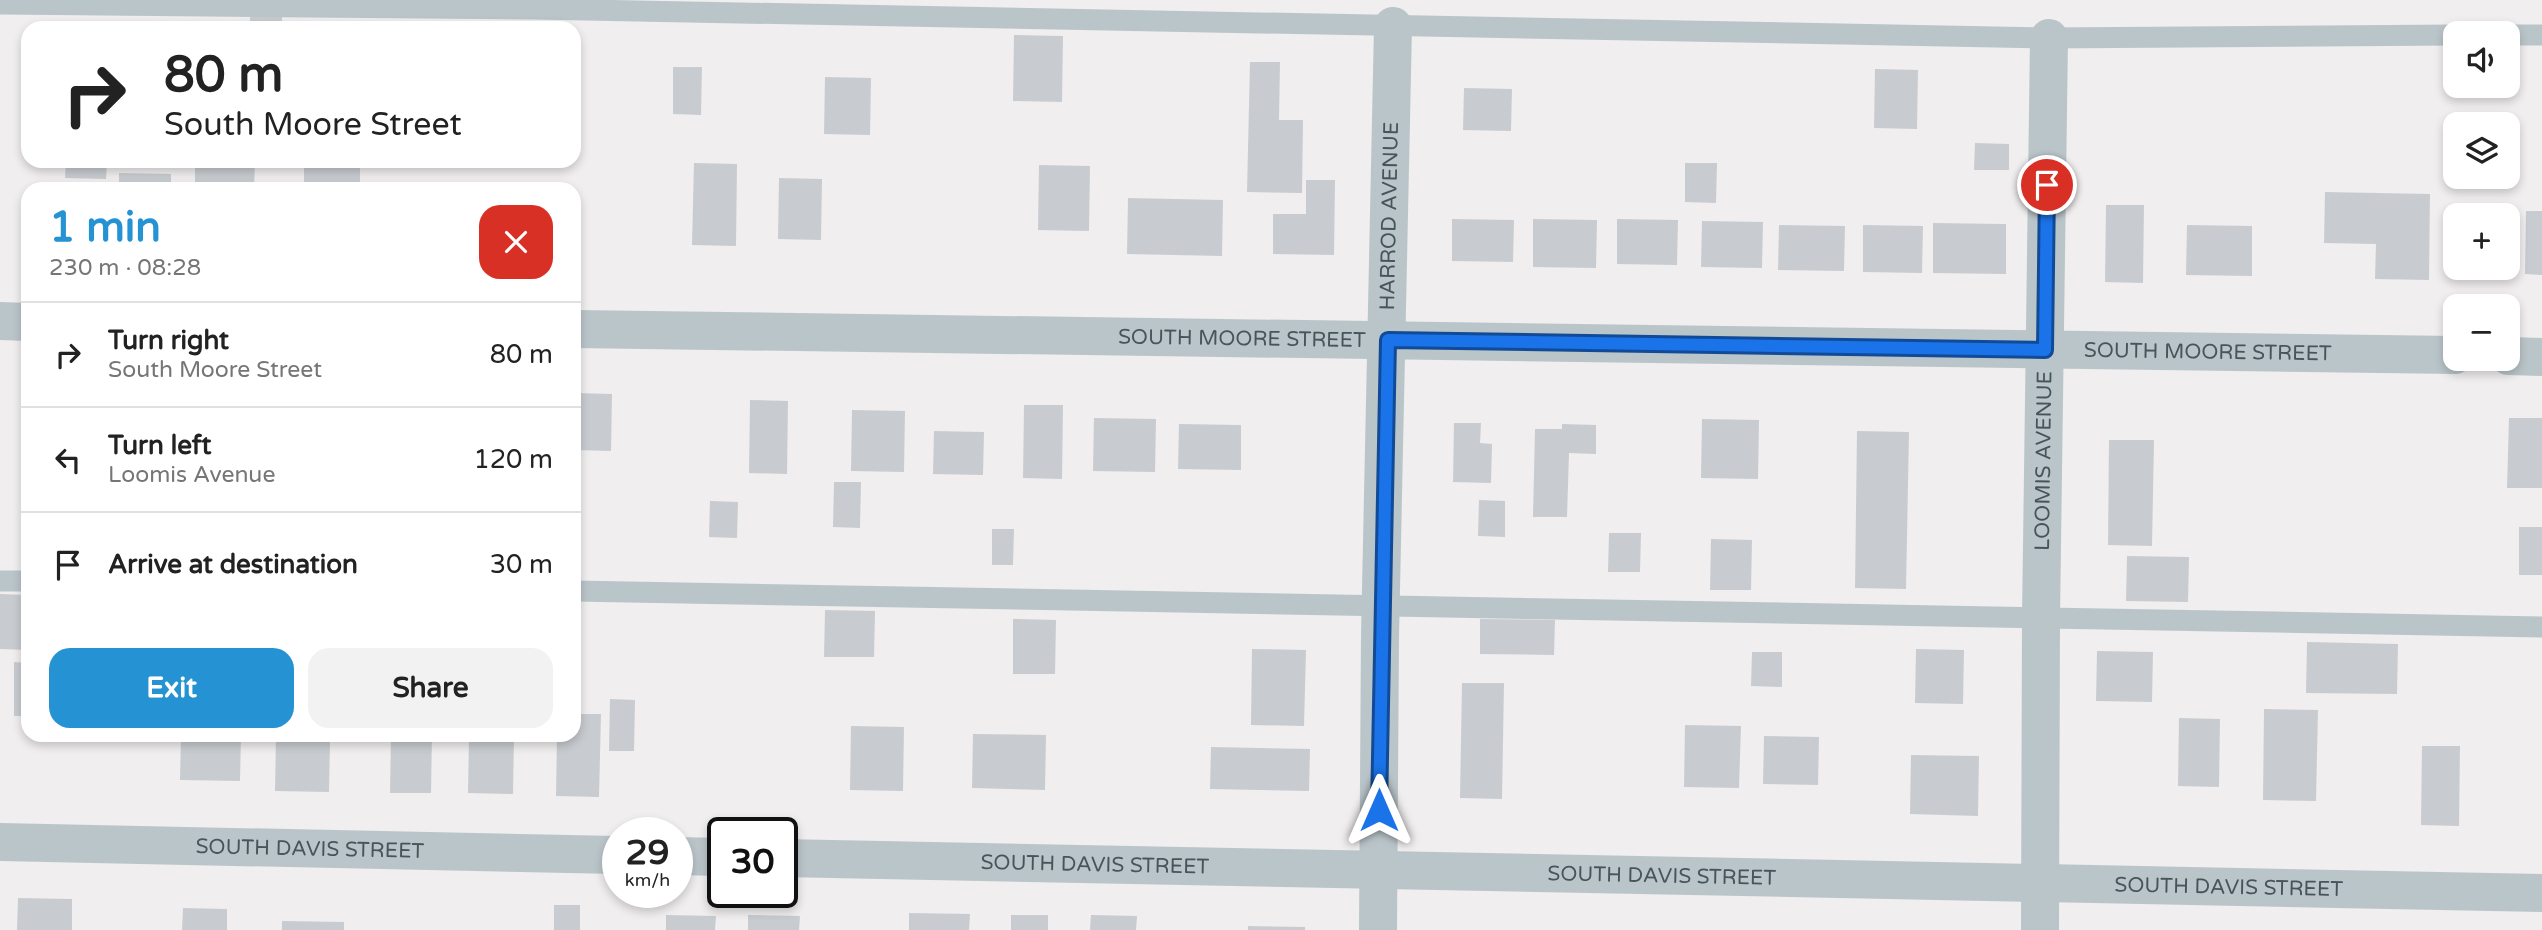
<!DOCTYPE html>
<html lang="en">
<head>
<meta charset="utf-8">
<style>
	body { margin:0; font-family:"Varela Round",sans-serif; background:#f2f2f2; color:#222; height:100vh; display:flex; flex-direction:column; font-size:26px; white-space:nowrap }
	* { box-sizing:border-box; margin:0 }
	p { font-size:23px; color:#767676 }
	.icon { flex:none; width:38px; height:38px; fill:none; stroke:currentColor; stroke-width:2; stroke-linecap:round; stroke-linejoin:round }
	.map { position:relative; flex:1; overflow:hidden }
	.details { position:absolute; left:21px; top:182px; width:560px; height:560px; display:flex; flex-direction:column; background:#fff; border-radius:21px; box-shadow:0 4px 10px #0003 }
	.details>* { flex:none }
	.banner { position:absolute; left:21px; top:21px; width:560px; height:147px; border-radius:21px; box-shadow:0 4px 10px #0003; background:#fff; color:#222; overflow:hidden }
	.buttons { position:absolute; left:2443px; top:21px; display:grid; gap:14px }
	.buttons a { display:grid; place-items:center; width:77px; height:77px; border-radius:14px; background:#fff; box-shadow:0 4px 10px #0003; font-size:35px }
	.speed { position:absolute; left:602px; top:817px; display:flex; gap:14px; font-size:35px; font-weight:700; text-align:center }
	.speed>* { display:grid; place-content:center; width:91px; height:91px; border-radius:50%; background:#fff; box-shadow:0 4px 10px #0003; line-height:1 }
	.speed small { font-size:18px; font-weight:400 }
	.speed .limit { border:4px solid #111; border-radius:10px; background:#fff; color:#111 }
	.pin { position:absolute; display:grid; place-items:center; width:60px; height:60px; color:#fff; margin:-30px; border:4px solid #fff; border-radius:50%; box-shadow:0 2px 7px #0007 }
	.me { position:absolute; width:77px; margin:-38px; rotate:0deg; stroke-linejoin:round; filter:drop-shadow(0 0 5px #0008) }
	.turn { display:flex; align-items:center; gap:24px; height:147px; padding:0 28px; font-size:32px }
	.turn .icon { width:91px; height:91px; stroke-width:2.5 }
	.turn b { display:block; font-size:49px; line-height:60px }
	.round { display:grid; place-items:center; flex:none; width:74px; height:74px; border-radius:21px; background:#f2f2f2 }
	.headline { display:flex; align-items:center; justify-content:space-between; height:119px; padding:0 28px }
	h1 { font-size:42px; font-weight:700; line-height:52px; color:#2593d3 }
	.button { display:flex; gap:14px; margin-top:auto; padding:14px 28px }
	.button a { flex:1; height:80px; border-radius:21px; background:#2593d3; color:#fff; font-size:28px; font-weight:700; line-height:80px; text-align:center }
	.button a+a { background:#f2f2f2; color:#222 }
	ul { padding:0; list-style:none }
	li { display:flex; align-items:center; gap:21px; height:105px; padding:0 28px; border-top:2px solid #e0e0e0 }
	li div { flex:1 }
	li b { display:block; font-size:26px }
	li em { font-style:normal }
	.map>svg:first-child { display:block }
	.building { fill:#c8ccd0 }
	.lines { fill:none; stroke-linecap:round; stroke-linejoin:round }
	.lane { stroke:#bac5ca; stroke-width:21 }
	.street { stroke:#bac5ca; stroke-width:38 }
	.route-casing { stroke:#114b97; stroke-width:18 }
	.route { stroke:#1a73e8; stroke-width:12 }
	.labels { text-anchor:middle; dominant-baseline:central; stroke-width:5; stroke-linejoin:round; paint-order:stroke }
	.street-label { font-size:21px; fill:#47555a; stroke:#fff }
</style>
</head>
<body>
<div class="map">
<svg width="2542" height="930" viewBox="0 0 2542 930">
	<rect width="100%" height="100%" fill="#f0eeee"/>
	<path class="building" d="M250,13l32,1v14h-32z
		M1014,35l49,1 -1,66 -49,-1z
		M1250,62h30l-1,58h24l-1,73 -55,-1z
		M673,67h29l-1,48 -28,-1z
		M1875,69l43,1 -1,59 -43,-1z
		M825,77l46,1 -1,57 -46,-1z
		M1464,88l48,1 -1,42 -48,-1z
		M1975,143l34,1v26h-35z
		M66,161h41l-1,18 -41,-1z
		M195,161h60l-1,28 -59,-1z
		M694,163l43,1 -1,82 -44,-1z
		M1685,163h32l-1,40 -31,-1z
		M304,164l56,1v24h-56z
		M1039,165l51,1 -1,65 -51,-1z
		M119,173l52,1v15h-52z
		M779,178l43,1 -1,61 -43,-1z
		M1306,180h29l-1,75 -61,-1v-40h33z
		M2325,192l105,2 -1,86 -54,-1 1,-35 -52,-1z
		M1128,198l95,2 -1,56 -95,-2z
		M2106,205h38l-1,78 -38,-1z
		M2526,211h16v64l-17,-1z
		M1452,219l62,1 -1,42 -61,-1z
		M1533,219l64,1 -1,48 -63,-1z
		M1617,219l61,1 -1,45 -60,-1z
		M1702,221l61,1 -1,46 -61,-1z
		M1933,223l73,1v50l-73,-1z
		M1779,225l66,1 -1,45 -66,-1z
		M1863,225l60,1 -1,47 -59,-1z
		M2187,225l65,1v50l-66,-1z
		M574,393l38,1 -1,57 -37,-1z
		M750,400l38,1 -1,73 -38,-1z
		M24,402h4v82h-5z
		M1024,405h39l-1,74 -39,-1z
		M852,410l53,1 -1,61 -53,-1z
		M1094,418l62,1 -1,53 -62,-1z
		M2509,418h33v70h-35z
		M1702,419l57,1 -1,59 -57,-1z
		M1454,423h27l-1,20 12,1 -1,39 -38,-1z
		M1179,424l62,1v45l-63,-1z
		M1562,424l34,1v29l-27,-1 -2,64h-34l2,-88h27z
		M934,431l50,1 -1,43 -50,-1z
		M1857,431l52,1 -3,157 -51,-1z
		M2109,440h45l-2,106 -44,-1z
		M834,482h27l-1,46 -27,-1z
		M1479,500l26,1v36l-27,-1z
		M710,501l28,1 -1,36 -28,-1z
		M2519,527h23v48h-23z
		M992,529h22l-1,36h-21z
		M1609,533h32l-1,39h-32z
		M1711,539l41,1 -1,50h-41z
		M2127,556l62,1 -1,45 -62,-1z
		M0,594l28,1v55l-28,-1z
		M825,610l50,1 -1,46h-50z
		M1013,619l43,1 -1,54h-42z
		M1480,619l75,1 -1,35 -74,-1z
		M2307,642l91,2 -1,50 -91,-1z
		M1252,649l54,1 -2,76 -53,-1z
		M1916,649l48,1 -1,54 -48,-1z
		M2097,651l56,1 -1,50 -56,-1z
		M1752,652h30v35l-31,-1z
		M14,662l14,1v53h-14z
		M1462,683h42l-2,116 -42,-1z
		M610,699l25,1 -1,51h-25z
		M2264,709l54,1 -2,91 -53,-1z
		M574,714h27l-2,83 -43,-1 1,-61h17z
		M2179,718l41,1 -1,68 -41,-1z
		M1685,725l56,1 -2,62 -55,-1z
		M851,726l53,1 -1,64 -53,-1z
		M973,734l73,1 -1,55 -73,-2z
		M181,735h60l-1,46 -60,-1z
		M276,735h35v5h19l-1,52 -54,-1z
		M391,735h41l-1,58h-41z
		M469,735h45l-1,59 -45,-1z
		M1764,736l55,1 -1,48 -55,-1z
		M2422,746h38l-1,80 -38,-1z
		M1211,747l99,2 -1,42 -99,-2z
		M1911,755l68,1 -1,60 -68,-2z
		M18,898l54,1v31h-55z
		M554,905h26v25h-26z
		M183,908l44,1v21h-45z
		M909,913l61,1 -1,16h-60z
		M666,915l50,1 -1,14h-49z
		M748,915l52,1 -1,14h-51z
		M1011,915h37v15h-37z
		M1091,915l46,1 -1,14h-46z
		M282,921l62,1v8h-62z
		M1248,926l57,1v3h-57z"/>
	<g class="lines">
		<path class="lane" d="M0,4l534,5 1515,29 406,-3
			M2508,35h34
			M0,581h28
			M574,591l1968,36"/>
		<g class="street">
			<path d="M0,321l28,1"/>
			<path id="s1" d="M574,329l1881,26"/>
			<path d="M2508,356l34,1"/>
			<path id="s2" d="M0,842l618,13"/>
			<path d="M677,856l46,1"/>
			<path id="s3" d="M782,858l1760,35"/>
			<path id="s4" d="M1378,930l2,-294 13,-610"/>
			<path id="s5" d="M2040,930l1,-312 8,-580"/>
		</g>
	</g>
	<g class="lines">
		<defs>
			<path id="route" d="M1379,810l9,-470 657,10 2,-165"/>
		</defs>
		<use href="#route" class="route-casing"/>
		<use href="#route" class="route"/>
	</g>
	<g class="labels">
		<g class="street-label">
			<text stroke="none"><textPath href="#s4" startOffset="714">HARROD AVENUE</textPath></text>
			<text stroke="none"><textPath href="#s1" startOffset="668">SOUTH MOORE STREET</textPath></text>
			<text stroke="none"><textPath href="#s1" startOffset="1634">SOUTH MOORE STREET</textPath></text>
			<text stroke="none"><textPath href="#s5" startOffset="469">LOOMIS AVENUE</textPath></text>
			<text stroke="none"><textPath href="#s2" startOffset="310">SOUTH DAVIS STREET</textPath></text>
			<text stroke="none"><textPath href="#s3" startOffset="313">SOUTH DAVIS STREET</textPath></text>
			<text stroke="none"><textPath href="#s3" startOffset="880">SOUTH DAVIS STREET</textPath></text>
			<text stroke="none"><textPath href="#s3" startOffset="1447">SOUTH DAVIS STREET</textPath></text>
		</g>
	</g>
</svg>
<div class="buttons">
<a><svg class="icon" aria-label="sound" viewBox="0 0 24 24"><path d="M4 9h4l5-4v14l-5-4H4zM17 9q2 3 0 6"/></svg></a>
<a><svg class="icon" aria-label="layers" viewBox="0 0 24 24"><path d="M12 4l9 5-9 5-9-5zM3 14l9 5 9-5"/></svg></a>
<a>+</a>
<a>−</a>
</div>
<div class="speed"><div>29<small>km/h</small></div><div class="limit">30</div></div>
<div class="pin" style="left:2047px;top:185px;background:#d93025"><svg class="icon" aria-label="arrive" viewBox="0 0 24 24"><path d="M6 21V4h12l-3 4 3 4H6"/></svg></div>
<svg class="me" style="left:1379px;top:810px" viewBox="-20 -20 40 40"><path d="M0-17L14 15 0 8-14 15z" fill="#1a73e8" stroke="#fff" stroke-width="4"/></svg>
<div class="banner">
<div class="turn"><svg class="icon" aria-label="right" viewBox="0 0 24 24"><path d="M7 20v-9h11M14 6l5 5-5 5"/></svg><div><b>80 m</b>South Moore Street</div></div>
</div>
<section class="details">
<div class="headline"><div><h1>1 min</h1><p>230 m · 08:28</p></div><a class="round" style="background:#d93025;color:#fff"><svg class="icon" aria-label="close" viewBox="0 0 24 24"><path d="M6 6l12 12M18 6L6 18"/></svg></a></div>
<ul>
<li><svg class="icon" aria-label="right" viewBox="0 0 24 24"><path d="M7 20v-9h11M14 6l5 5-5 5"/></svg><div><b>Turn right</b><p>South Moore Street</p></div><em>80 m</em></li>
<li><svg class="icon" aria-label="left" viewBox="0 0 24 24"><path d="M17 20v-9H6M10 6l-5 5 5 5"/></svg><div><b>Turn left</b><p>Loomis Avenue</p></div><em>120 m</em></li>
<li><svg class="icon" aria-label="arrive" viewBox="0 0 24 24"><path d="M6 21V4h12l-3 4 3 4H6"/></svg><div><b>Arrive at destination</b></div><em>30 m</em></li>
</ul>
<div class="button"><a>Exit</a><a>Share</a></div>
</section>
</div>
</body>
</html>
